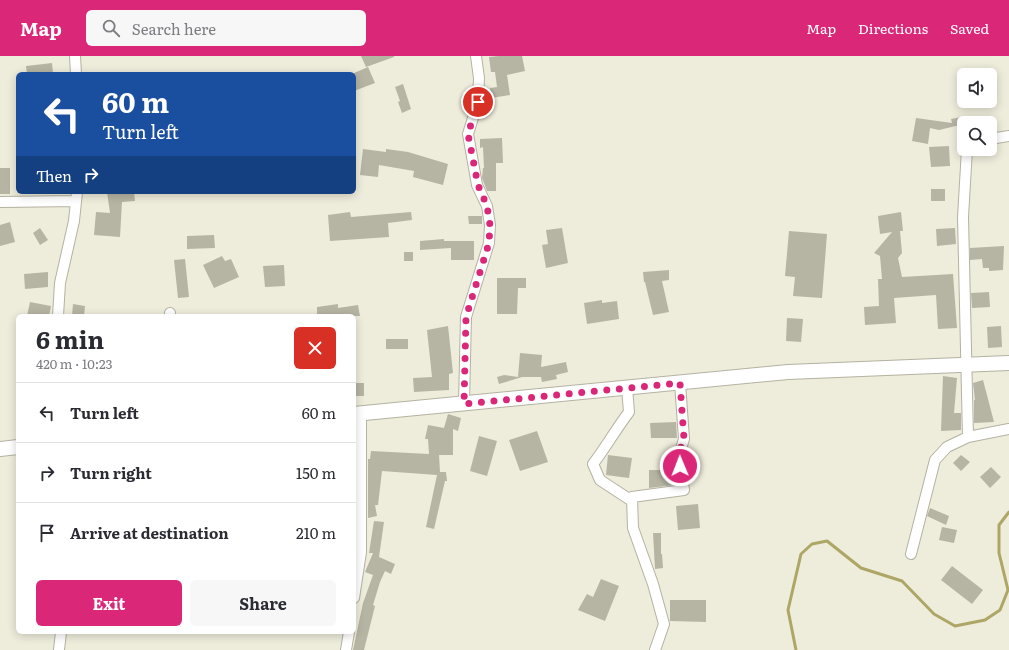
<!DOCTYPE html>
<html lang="en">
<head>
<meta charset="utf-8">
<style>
	body { margin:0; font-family:Literata,serif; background:#f7f7f7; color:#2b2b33; height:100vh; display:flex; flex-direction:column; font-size:15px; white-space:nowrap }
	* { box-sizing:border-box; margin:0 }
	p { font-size:13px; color:#7c7c81 }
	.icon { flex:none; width:22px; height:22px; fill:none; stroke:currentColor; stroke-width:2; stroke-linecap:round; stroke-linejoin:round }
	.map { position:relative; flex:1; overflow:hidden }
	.side { position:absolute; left:16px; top:258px; width:340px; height:320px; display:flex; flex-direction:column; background:#fff; border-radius:6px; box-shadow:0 2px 10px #0003 }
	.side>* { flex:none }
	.banner { position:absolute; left:16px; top:16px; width:340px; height:122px; border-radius:6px; box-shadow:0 2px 10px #0003; background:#1a4fa0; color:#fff; overflow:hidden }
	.tools { position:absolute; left:957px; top:12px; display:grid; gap:8px }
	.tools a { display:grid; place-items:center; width:40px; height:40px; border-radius:6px; background:#fff; box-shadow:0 2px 10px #0003; font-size:20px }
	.pin { position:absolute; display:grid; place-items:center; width:34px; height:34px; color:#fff; margin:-17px; border:2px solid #fff; border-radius:50%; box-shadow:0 1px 4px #0007 }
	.me { position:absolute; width:44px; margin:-22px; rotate:359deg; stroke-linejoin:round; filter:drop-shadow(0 0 3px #0008) }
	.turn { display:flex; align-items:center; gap:14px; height:84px; padding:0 20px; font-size:18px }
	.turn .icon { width:52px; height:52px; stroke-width:2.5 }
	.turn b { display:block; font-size:28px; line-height:34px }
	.then { display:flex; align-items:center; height:38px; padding:0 20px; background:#0003; gap:8px; font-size:15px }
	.round { display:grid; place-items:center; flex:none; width:42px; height:42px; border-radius:6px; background:#f7f7f7 }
	.headline { display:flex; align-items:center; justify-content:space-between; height:68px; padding:0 20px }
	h1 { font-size:24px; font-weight:700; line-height:30px }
	.primary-button { display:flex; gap:8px; margin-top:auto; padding:8px 20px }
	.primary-button a { flex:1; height:46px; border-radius:6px; background:#db2777; color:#fff; font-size:16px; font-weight:700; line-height:46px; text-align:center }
	.primary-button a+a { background:#f7f7f7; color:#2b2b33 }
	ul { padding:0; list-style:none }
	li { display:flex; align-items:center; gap:12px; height:60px; padding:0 20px; border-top:1px solid #e1e1e2 }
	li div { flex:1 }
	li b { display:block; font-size:15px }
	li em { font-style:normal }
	header { display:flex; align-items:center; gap:24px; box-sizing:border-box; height:56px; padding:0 20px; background:#db2777; color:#fff }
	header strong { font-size:19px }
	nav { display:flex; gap:22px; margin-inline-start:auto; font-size:14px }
	.search { width:280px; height:36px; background:#f7f7f7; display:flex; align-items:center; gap:10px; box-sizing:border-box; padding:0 14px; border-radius:6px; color:#7c7c81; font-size:15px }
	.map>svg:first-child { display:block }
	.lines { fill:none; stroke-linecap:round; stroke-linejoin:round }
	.stream { stroke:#ada666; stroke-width:3 }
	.building { fill:#b6b5a4 }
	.street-casing { stroke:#b4b2a2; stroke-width:12 }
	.secondary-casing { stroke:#b4b2a2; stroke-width:16 }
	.street { stroke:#fff; stroke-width:10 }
	.secondary { stroke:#fff; stroke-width:14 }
	.route { stroke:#db2777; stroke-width:7; stroke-dasharray:0 12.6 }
</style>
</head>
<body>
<header>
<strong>Map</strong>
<div class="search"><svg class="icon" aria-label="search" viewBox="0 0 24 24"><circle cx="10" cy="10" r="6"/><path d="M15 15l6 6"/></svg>Search here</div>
<nav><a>Map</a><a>Directions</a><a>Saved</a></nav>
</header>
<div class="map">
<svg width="1009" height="594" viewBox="0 0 1009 594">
	<rect width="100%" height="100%" fill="#eeecdb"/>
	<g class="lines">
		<path class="stream" d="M796,594l-8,-40 13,-56 11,-10 15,-3 34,27 41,13 32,33 21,12 30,-6 15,-10 8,-20 -9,-37v-28l10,-13"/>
	</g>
	<path class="building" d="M361,0h33v1l-28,10z
		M499,0h23l3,15 -18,4 3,20 -19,3 -1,-10 7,-1 -2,-15h-4l-2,-15z
		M52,7l1,11h-26l-1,-8z
		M368,11l7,16 -21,8v-18z
		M403,28l8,25 -9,4 -4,-11 2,-1 -5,-14z
		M962,61l2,7 -25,6 -9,-2 -2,16 -16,-3 4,-23 36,5 -1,-4z
		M502,82l1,25h-7v28h-9l-5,-13 1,-10h1l-1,-21 -3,1v-9z
		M949,90l1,20 -19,1 -2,-20z
		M363,93l23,3v-3l22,3 40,12 -5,21 -30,-8 1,-6 -35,-6 -1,12 -18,-2z
		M0,112h10v26h-10z
		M931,133h14v12h-14z
		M107,136h27l1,9 -13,1 -2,35 -26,-2 2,-23 14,1z
		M350,156l1,5 60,-5 1,8 -24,3 1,14 -59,4 -2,-26z
		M901,156l2,19h-3l2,22 -4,5 4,19 51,-3 4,54 -19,1 -2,-34 -42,3 2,25 -31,2 -1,-18 15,-1 -1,-27h4l-2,-23 -6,-3 18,-21 -12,2 -2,-18z
		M468,160h14v8h-13z
		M10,166l5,20 -15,4v-21z
		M40,172l8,12 -8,5 -7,-12z
		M562,172l6,35 -22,5 -4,-23 6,-1 -2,-14z
		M955,172l1,16 -19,2 -1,-17z
		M789,175l38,3 -5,64 -29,-2 2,-19 -10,-1z
		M214,179l1,13 -28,1v-13z
		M444,183v2h30v19h-23v-12l-31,2v-9z
		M1004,190l-1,24 -14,1v-3h-6l-1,-9 -12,1v-12z
		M404,196h9v9h-9z
		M222,200l3,5 6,-2 8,18 -25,11 -11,-23z
		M185,203l4,38 -11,1 -4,-38z
		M284,209l1,21 -20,1 -2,-21z
		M669,214v10l-7,1 7,31 -16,3 -8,-33h-1l-1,-10z
		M48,216v15l-23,2 -1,-15z
		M497,222h29v10h-8l-1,26h-20z
		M989,236l1,15 -18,1 -1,-15z
		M602,244v3l15,-2 2,18 -32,5 -3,-21z
		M30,246l21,4 -2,10h-22z
		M73,248l12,2 -1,10h-12z
		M338,248v4l20,-3 2,11h-43v-9z
		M787,262l16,1 -2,23 -15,-1z
		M448,270l5,47 -4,1v16l-35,2 -1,-14 19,-1 -5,-47z
		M1001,270l1,21 -14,1 -1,-21z
		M386,283h22v10h-22z
		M520,297l22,2 -1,12 25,-5 2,10 -12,3 1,4 -15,3 -1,-5h-21h2l-23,7 -2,-7 7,-2 14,2z
		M943,320l14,2 -3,35h7v17l-20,1z
		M983,324l11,42 -20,1v-23h1l-2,-17z
		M354,327h10v13h-10z
		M448,358l13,4 -3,13 -5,-2v26h-14l1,17h6l1,9h-2l-11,48 -8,-2 11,-52 -55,-4 -4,34h-3l2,11 -9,2v-59h2l1,-8 58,3 -1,-15h-3l3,-14 16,3z
		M676,366l1,16h-26l-1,-15z
		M537,375l11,31 -28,9 -11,-31z
		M479,380l18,5 -10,35 -17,-5z
		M608,399l24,3 -3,20 -23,-3z
		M961,399l9,7 -9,9 -8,-8z
		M991,411l10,10 -11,11 -10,-11z
		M649,414h24l1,15 -25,3z
		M698,448l2,24 -22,2 -2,-24z
		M930,452l19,8 -3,9 -19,-9z
		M374,465l10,1 -5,35 16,7 -4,10 -6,-3 -5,11 -7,23 2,1 -11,44h-11l10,-47 10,-28 -8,-3 8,-19h-4z
		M942,471l15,3 -3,13 -15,-3z
		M653,477h8v21h1l1,14 -8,1z
		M952,510l31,24 -11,14 -31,-24z
		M601,523l18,7 -14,35 -27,-11 9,-16 6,3z
		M670,544h36v22l-36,-1z"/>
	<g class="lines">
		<defs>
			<path id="street" d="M75,0l1,18
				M990,83l19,-3
				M967,93l-4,68 5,220
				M0,146l76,-1
				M170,257v3
				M58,260l2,-33 14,-62 3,-29
				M627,332l2,24c-13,17 -23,35 -36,52l7,16 32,21
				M464,347l2,-86 23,-74 1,-18 -3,-19 -10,-21 -9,-51 10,-32 1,-24 -3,-22
				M911,498l24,-94 12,-13 21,-10 41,-8
				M354,542l7,-46v-139
				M59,594l2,-18
				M346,594l3,-18
				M655,594l9,-26 -11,-40 -20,-56 -1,-31 52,-7 -5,-35 5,-16 -4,-56"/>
			<path id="secondary" d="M354,358l434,-42 221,-9
				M0,393l18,-2"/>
		</defs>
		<use href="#street" class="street-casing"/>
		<use href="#secondary" class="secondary-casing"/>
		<use href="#street" class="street"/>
		<use href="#secondary" class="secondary"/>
	</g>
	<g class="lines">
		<path class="route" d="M478,46l-10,32 10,51 9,21 3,19 -1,18 -23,74 -2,87 216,-21 4,56 -6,16 2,11"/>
	</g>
</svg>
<div class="tools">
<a><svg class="icon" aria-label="sound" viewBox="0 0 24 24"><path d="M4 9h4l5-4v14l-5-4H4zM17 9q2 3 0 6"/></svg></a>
<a><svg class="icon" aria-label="search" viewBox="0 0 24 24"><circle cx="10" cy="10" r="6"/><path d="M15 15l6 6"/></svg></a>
</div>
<div class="pin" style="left:478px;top:46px;background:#d93025"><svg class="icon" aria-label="arrive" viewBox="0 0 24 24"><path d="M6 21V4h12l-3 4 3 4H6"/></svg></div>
<svg class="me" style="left:680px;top:410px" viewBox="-20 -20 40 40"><circle r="17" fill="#db2777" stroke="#fff" stroke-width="3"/><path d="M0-11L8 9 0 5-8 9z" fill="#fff"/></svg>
<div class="banner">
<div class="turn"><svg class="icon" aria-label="left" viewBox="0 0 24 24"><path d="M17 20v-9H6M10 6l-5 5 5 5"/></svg><div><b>60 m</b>Turn left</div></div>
<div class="then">Then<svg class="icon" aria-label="right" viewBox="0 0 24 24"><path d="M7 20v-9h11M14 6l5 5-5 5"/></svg></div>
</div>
<section class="side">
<div class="headline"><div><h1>6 min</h1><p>420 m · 10:23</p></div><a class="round" style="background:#d93025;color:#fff"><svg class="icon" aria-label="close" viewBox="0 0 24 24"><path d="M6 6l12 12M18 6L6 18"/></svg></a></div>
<ul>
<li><svg class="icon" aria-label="left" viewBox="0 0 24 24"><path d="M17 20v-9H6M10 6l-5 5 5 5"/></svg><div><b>Turn left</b></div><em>60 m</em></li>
<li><svg class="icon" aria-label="right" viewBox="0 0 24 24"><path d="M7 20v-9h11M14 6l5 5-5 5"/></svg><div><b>Turn right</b></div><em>150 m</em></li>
<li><svg class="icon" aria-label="arrive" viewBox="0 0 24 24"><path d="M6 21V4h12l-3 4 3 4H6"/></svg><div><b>Arrive at destination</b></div><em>210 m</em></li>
</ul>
<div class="primary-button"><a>Exit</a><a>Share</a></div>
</section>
</div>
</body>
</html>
